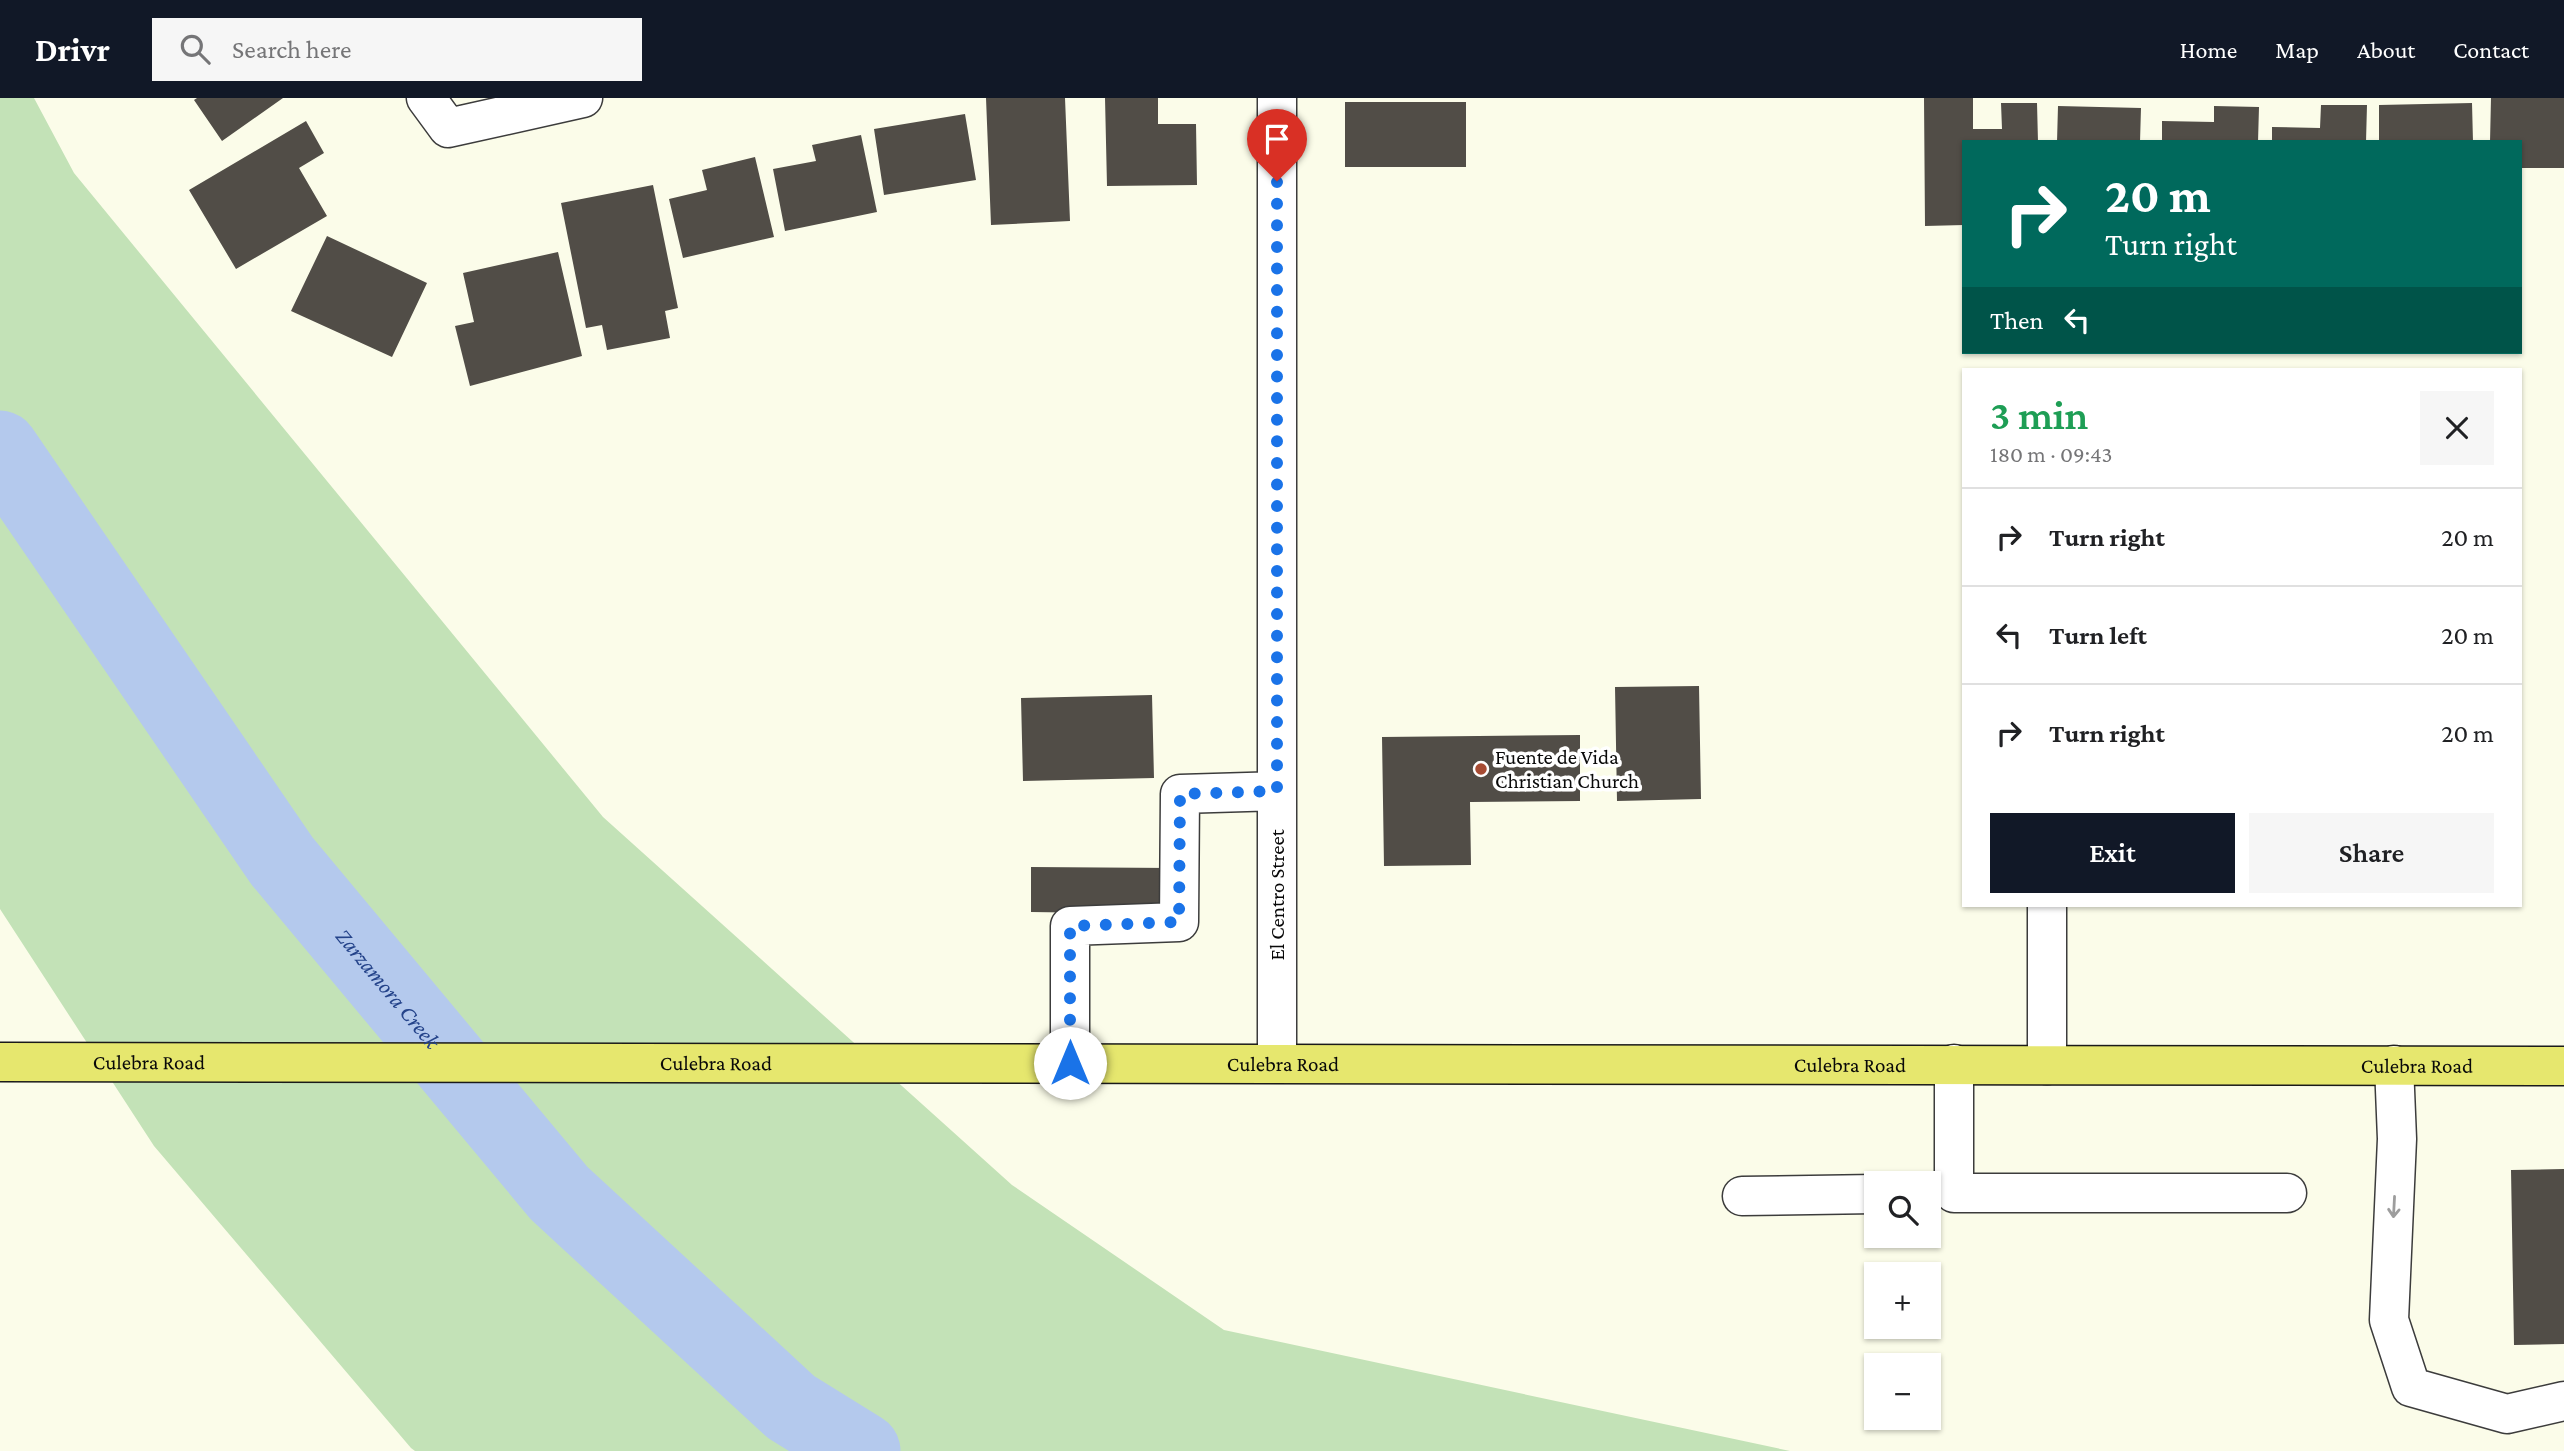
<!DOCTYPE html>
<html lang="en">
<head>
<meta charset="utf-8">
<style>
	body { margin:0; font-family:"Crimson Pro",serif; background:#f6f6f6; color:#202124; height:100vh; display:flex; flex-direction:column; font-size:26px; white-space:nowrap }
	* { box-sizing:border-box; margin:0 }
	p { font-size:23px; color:#757577 }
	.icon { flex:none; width:38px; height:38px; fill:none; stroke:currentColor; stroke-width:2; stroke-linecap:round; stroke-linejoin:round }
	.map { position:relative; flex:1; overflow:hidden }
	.details { position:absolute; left:1962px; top:270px; width:560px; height:539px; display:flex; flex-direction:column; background:#fff; border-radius:0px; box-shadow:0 2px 5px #0004 }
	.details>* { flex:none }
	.banner { position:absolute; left:1962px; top:42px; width:560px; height:214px; border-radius:0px; box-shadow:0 2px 5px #0004; background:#00695c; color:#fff; overflow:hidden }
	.fabs { position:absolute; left:1864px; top:1073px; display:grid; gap:14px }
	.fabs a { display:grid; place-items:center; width:77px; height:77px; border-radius:0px; background:#fff; box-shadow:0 2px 5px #0004; font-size:35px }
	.pin { position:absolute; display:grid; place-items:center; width:60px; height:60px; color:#fff; margin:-72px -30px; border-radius:50% 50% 50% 0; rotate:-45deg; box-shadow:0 0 7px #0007 }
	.pin .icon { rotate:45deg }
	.me { position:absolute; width:77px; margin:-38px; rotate:0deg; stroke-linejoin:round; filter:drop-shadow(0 0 5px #0008) }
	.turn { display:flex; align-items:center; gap:24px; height:147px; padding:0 28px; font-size:32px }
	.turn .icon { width:91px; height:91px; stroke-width:2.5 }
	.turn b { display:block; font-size:49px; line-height:60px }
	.then { display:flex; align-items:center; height:66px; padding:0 28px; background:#0003; gap:14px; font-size:26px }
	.round { display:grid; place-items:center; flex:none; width:74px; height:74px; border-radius:0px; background:#f6f6f6 }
	.overview { display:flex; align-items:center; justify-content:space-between; height:119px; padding:0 28px }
	h1 { font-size:42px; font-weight:600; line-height:52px; color:#1e9e55 }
	.action { display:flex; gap:14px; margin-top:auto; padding:14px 28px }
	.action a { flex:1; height:80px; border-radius:0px; background:#111827; color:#fff; font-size:28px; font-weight:600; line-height:80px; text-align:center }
	.action a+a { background:#f6f6f6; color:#202124 }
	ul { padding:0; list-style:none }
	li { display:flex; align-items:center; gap:21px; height:98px; padding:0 28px; border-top:2px solid #e0e0e0 }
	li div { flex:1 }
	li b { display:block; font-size:26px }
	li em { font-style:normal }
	header { display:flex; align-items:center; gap:42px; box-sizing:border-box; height:98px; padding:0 35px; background:#111827; color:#fff }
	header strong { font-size:33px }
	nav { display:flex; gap:38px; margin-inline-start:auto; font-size:24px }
	.search { width:490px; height:63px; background:#f6f6f6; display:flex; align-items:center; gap:18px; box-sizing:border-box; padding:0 24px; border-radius:0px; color:#757577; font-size:26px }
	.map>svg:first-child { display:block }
	.green { fill:#c3e2b7 }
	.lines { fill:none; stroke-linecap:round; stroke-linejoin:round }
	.river { stroke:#b4c9ed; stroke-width:77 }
	.building { fill:#514d47 }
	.minor-casing { stroke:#3c3c3c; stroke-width:41 }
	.major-casing { stroke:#1a1a1a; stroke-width:41 }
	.minor { stroke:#fff; stroke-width:38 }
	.major { stroke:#e6e76e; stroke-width:38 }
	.oneway { stroke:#9d9d9d }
	.route { stroke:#1a73e8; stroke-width:12; stroke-dasharray:0 21.6 }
	.poi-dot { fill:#a74c34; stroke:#fff; stroke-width:2.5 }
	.labels { text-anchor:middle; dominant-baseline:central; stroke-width:7; stroke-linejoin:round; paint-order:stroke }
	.poi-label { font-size:21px; fill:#090909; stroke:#fff; text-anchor:start }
	.street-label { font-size:21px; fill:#090909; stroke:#fff }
	.water-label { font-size:23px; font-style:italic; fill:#24438a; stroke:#fff }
</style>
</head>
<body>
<header>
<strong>Drivr</strong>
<div class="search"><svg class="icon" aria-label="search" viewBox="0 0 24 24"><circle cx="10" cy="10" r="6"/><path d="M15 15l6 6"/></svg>Search here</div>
<nav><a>Home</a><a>Map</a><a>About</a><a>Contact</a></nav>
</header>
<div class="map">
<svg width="2564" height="1353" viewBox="0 0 2564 1353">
	<rect width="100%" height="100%" fill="#fbfce9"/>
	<path class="green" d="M0,0h34l40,75 529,644 409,368 212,145 566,121h-1375l-4,-3 -257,-302 -154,-237z"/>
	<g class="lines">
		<path class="river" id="s1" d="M0,351l282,412 277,332 232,214 71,44"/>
	</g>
	<path class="building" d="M197,0h86l-61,43 -28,-41z
		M986,0h79l5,123 -79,4z
		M1105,0h53v26h38l1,61 -90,1z
		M1924,0h49v31h29l-1,-26h36l1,39h-74v83l-39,1z
		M2491,0h73v70h-44v-26h-30z
		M1345,4h121v65h-121z
		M2472,5l1,39h-94v-37z
		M2321,7h46l-1,37h-94v-15l48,1z
		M2058,8l83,2 -1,34h-83z
		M2214,8l45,1 -1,35h-96v-21l52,1z
		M965,16l11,66 -92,15 -10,-66z
		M306,23l18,32 -25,15 28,48 -91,53 -47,-79z
		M861,37l16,77 -92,19 -12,-62 43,-8 -4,-16z
		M755,59l19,80 -91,21 -14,-59 38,-9 -5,-20z
		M653,87l25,123 -13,3 5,27 -63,12 -5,-25 -16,3 -25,-125z
		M327,138l100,47 -35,74 -101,-46z
		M558,154l24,104 -112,30 -15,-60 19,-4 -11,-49z
		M1699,588l2,113 -84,2 -2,-114z
		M1152,597l2,83 -131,3 -2,-83z
		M1580,637v66l-110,1 1,63 -87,1 -2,-129z
		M1031,769l141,1 -1,46 -140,-2z
		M2564,1071v175l-50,1 -3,-175z"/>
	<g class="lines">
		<defs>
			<path id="minor" d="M426,0l22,30 135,-30
				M1277,0v964
				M2047,807v160
				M1070,965v-137l109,-4 1,-128 97,-3
				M1954,966v129h333
				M2394,967l3,74 -8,181 22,67 96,27 57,-13
				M1742,1098l134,-2"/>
			<g id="major">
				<path id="s2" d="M0,964l2564,4"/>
			</g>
		</defs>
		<use href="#minor" class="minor-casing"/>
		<use href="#major" class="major-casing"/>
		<use href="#minor" class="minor"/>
		<use href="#major" class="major"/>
	</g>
	<defs><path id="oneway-shaft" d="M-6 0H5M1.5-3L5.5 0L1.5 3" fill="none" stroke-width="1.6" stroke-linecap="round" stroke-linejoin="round" transform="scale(1.75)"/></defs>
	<use class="oneway" href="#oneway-shaft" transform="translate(2394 1109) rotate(93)"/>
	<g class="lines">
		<path class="route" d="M1070,965v-137l109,-4 1,-128 97,-3v-610"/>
	</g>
	<circle class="poi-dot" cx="1481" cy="671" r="7"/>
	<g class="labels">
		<g class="poi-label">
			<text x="1495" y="659">Fuente de Vida<tspan x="1495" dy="24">Christian Church</tspan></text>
		</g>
		<g class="street-label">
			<text transform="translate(1277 797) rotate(-90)">El Centro Street</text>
			<text stroke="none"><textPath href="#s2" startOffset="149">Culebra Road</textPath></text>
			<text stroke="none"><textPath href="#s2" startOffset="1283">Culebra Road</textPath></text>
			<text stroke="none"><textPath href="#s2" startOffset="716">Culebra Road</textPath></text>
			<text stroke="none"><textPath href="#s2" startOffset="1850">Culebra Road</textPath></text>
			<text stroke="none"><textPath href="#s2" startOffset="2417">Culebra Road</textPath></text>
		</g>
		<g class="water-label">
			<text stroke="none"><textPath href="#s1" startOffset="665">Zarzamora Creek</textPath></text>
		</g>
	</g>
</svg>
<div class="fabs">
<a><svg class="icon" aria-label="search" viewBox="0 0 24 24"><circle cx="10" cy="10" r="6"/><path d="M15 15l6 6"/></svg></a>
<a>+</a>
<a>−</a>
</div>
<div class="pin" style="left:1277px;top:83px;background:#d93025"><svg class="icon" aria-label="arrive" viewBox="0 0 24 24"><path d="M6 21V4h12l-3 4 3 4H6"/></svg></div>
<svg class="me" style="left:1070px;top:965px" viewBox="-20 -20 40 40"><circle r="19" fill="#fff"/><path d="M0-13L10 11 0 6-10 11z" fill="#1a73e8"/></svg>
<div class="banner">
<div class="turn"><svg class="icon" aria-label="right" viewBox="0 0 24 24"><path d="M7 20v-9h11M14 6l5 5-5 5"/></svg><div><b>20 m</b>Turn right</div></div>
<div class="then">Then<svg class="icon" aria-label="left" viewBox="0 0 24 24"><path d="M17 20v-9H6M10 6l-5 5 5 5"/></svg></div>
</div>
<section class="details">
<div class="overview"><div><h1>3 min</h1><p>180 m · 09:43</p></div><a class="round"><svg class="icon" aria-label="close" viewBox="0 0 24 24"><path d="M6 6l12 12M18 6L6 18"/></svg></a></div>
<ul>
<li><svg class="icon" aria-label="right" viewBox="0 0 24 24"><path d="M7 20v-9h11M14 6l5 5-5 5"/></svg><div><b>Turn right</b></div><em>20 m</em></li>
<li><svg class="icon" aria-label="left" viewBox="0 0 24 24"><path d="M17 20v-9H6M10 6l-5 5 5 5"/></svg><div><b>Turn left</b></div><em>20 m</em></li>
<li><svg class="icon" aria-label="right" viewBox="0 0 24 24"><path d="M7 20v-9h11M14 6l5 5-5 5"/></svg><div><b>Turn right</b></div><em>20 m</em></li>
</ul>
<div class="action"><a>Exit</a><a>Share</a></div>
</section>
</div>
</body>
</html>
